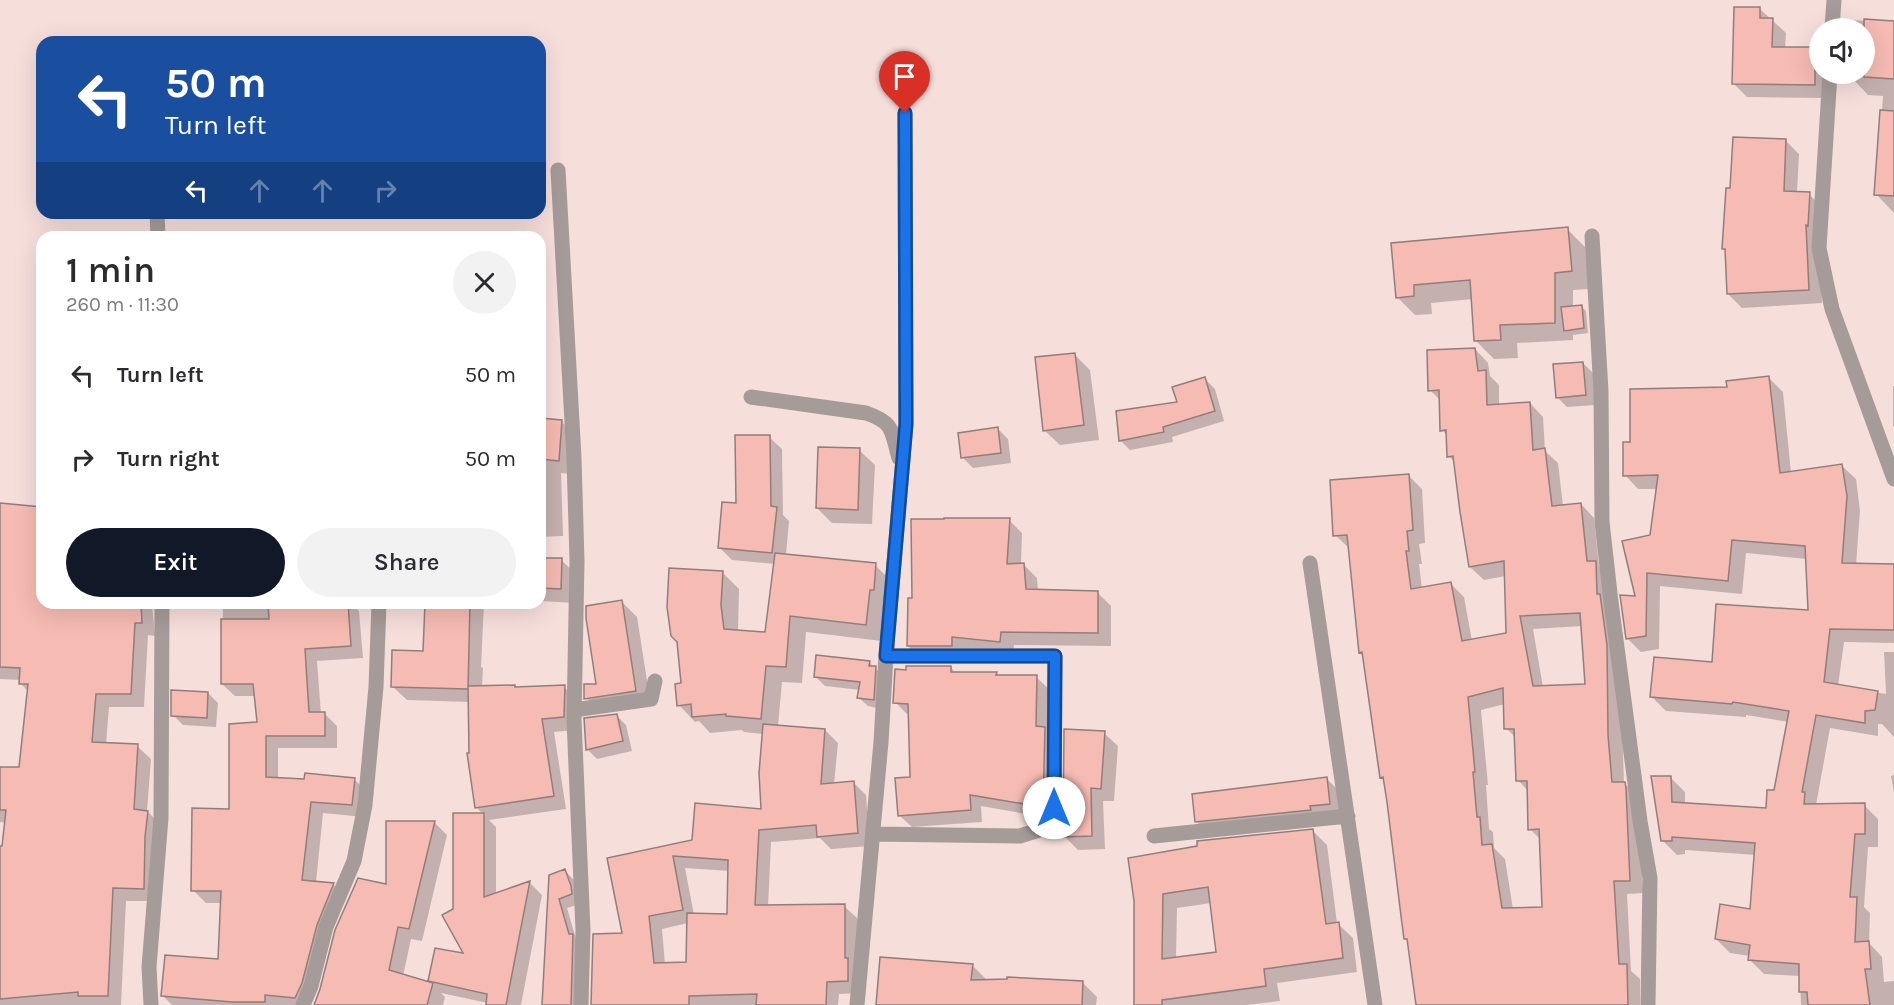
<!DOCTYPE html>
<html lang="en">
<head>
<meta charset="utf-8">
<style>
	body { margin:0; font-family:Karla,sans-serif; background:#f2f2f3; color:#2b2b33; height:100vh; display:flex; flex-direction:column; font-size:22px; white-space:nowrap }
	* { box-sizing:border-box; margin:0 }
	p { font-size:20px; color:#7c7c81 }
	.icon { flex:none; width:33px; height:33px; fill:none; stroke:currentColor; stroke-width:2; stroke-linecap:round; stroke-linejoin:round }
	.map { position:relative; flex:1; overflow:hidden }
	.sheet { position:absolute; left:36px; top:231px; width:510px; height:378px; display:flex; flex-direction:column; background:#fff; border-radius:18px; box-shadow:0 6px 24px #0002 }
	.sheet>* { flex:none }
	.banner { position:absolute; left:36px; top:36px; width:510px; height:183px; border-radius:18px; box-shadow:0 6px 24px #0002; background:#1a4fa0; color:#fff; overflow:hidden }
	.tools { position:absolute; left:1809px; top:18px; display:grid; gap:12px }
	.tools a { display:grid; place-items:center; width:66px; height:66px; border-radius:50%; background:#fff; box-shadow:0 6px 24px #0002; font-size:30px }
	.pin { position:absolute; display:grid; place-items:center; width:51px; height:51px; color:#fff; margin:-62px -26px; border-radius:50% 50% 50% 0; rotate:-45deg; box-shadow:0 0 6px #0007 }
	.pin .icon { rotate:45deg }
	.me { position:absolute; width:66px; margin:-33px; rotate:0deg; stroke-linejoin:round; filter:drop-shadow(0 0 4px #0008) }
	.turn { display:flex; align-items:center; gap:21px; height:126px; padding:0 30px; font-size:27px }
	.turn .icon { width:78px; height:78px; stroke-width:2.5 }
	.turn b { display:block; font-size:42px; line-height:51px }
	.lanes { display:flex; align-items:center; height:57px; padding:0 30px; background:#0003; justify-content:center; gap:30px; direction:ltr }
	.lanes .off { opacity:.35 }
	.round { display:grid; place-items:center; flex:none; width:63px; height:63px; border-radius:32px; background:#f2f2f3 }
	.overview { display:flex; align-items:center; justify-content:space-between; height:102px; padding:0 30px }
	h1 { font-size:36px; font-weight:600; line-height:45px }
	.cta { display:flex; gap:12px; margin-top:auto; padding:12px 30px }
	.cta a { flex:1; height:69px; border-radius:36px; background:#111827; color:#fff; font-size:24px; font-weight:600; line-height:69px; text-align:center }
	.cta a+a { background:#f2f2f3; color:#2b2b33 }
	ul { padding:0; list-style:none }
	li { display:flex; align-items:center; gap:18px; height:84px; padding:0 30px }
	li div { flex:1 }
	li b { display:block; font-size:22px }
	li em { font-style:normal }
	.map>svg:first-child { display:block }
	.shadow { fill:#0003; fill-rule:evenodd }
	.building { fill:#f6bbb2; stroke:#927d7a; stroke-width:1.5; fill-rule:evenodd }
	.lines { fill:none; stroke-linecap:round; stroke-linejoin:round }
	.minor { stroke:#a59b99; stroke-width:15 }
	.route-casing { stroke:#114b97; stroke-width:15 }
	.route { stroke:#1a73e8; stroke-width:10 }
</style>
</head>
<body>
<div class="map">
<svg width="1894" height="1005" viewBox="0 0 1894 1005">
	<rect width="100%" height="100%" fill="#f6dedb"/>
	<path class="shadow" d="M1760,9l26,24 -1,16 30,-1 5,5v21h8v24l-81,-1 -13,-13z
		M1852,20l42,3v190l-18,-19 7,-98 -15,-1 -19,-20v-1h15v-46h-12z
		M1785,140l14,14 -2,39 12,1 14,14 -3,50 2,45 -80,5 -14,-14 -2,-43 -2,-3 8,-59z
		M1567,229l18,18 4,42 -16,1v17l8,-1 5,5 2,22 -15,2v5l-56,3 1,15 -24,1 -18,-18 -3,-42 -42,4 1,11 -17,1 -18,-18 -4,-53z
		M1475,349l13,14 2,13 9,9v20l31,-2 13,14 2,34 13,12 5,43 18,-2 13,14 5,48 9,10 12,83 4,124 14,14 1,6 4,90 -16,1 4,77 9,8v26h-223l-32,-225 -3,-3 -18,-121 -3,-4 -11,-103 -15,-14 73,-60 14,14 3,54 -6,1 3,20h-3l3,25 28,-6 14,14 8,44 35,-7 -1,-58 -22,4 -14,-13 -15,-104 -6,-7 -1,-20 -6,-6 -1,-29 -11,-11zM1583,626l3,60 -43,1 -10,-58zM1505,704l1,24 10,10 2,42 10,11 2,38 11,11 3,69h-31l-8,-50 -11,-11 -1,-16 -4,-3 -3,-44h2l-7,-75z
		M1075,355l15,15 9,70 -39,5 -16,-15z
		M1583,363l10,10 2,32 -28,2 -10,-10z
		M1769,378l14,14 8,81 51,-7 14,13 4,32 -4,54h38v78l-50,-1 -6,44 48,8 -2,-42h10v85l-12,-13h-4v12l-48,-8 -14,77h48l14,14v28h-10l-4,60 6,6 -1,30 13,14 2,25 10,-1v24h-93l-1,-29 -36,-2 -14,-14v-4l-20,-3 -14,-14 35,-29 5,-55 -71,-5v4l-8,1 -14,-14 8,-63 14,14v12l82,6 8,-18 14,-70 -43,-7v2l-80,-6 -14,-14 157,-86 -2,-52 -61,-6 -4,41 -82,-8 -1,63 -18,3 -14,-14 24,-102 7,-47h-20l-13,-14 7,-31 96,-56z
		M1205,379l10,10 9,32 -52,16 1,5 -43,8 -10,-10 59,-37z
		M1893,386h1v41l-1,-1z
		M540,419l21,2 15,15 -4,38 -11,-1 2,63 -23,1z
		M998,429l10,10 3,24 -38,5 -10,-10z
		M769,437l13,12 1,66 6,6 -3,34 89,10 16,16 -9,60 -76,-9 -4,51 -20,-1 -4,44 47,4 13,13 -4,41 20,-1 12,12 4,51 -39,3 -11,-11 -49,4 -3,65 76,-1 13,12v52l3,23 -21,1 -1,11h-246l31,-71 -15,-75 86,-17 69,-32v-76l-19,-2 -2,-2 -32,3 -11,-12 -4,1 -16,-17 4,-21 39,-112 17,17 -1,42 29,2 8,-69 -43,-4 -13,-13zM685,868l45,3 -2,44h-34zM688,923v40l-23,1 -3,-35z
		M859,450l16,15 -3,59 -40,-1 -15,-15z
		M42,508v95h110l3,33 -7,-1 -4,72h-35l-3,37 31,2 14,13 -4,52 14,14 -4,76h-31l-5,104h-121v-158l3,1 3,-25 -6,-1v-53h20l9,-77 -9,-9 1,-3 -21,-1v-162z
		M1009,520l13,13 -1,32h3l13,13 1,13 60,2 13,13v40l-97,-1 -1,9 -92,5 -13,-13 6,-46z
		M540,559l21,1 15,14 -1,29 -35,-2z
		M622,602l15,15 14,89 -50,7 -15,-15 11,-13z
		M223,603h129l7,8 4,47 -46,3 4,53h4l12,12v22h-59v31h76l13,13 -3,25 -41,-4 -7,69 17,2 13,13 -17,41 -19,67h-138l-9,-9 56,-35 3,-58h-16l-13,-13 37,-80 29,-86 -3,-28h-21l-13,-12z
		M426,603h58l-3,64 2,1 -1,19 32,-1 3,2 47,-1 13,12v31l-23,2 12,77 -77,11 7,7v67l34,-11 12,12 -21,110h-34l1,-2 -47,-10 4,4 -2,8h-128l73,-119 46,-64 13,13 -25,106 -11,-2 -8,37 31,9 -4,-5 35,-24 -11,-46 29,-96 -7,-7 -5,-53 -1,-52 -63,-2 -15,-14 32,-33z
		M869,662l15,15 -2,32 -14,-3 -10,-9 2,-7 -35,-4 -9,-9z
		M950,667l7,7h39l3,2 37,1 13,12 6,130 -74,-13 1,16 -70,5 -13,-12 13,-37 -2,-63 -3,-1 -12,-12 12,-31z
		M208,693l10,10 -2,24 -33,-2 -10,-10z
		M616,715l10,10 6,26 -35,8 -10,-10z
		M1104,733l14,13 -4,55h-11l2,48 -27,1 -13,-13z
		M1894,775v17l-3,-16z
		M1326,778l15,15 3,26 -133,17 -15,-15z
		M1313,831l14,14 10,78 16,15 4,34 -80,11 3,18 -34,4h-111l1,-104zM1211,903l7,50 -42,6 1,-51z
		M565,871l9,9 6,24 -13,4 9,31 4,66h-36l6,-129z
		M972,965l15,15 95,2 15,15 -1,8h-219z"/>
	<path class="building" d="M1734,7h26v11h13l-1,29h43v38l-83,-1z
		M1864,19l30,2v58l-30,-2z
		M1880,110l14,1v85l-20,-1z
		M1733,137l53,2 -2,52 26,1 -2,34 -2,-1 3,65 -82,4 -2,-45h-3l4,-61h4z
		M1568,227l4,44 -17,2v50l-55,2 1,15 -27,1 -4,-61 -56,5v11l-18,2 -5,-55z
		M1582,305l2,23 -20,3 -3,-24z
		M1475,348l3,23 8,-1 1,35 43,-3 3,48 12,-2 7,58 29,-3 6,58h9l1,33h3l7,51 1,90 4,47h13l1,6 4,93h-16l5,83h8l1,41h-212l-9,-66h-3l-3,-23 -14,-114 -4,-25 -3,1 -18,-126 -3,1 -12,-118 -14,1 -3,-56 79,-6 4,56 -6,1 2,20h-3l5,38 40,-7 11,59 44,-8 -2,-72 -35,6 -9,-55 -7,-56 -6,1 -1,-27 -6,1 -1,-41 -11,1 -1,-41zM1580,613l5,71 -52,2 -13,-70zM1503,688l1,41h10l2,52h11l1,49 11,-1 3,78 -40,1 -10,-64 -10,1 -2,-28h-3l-4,-45h2l-7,-75z
		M1075,353l9,72 -41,6 -8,-74z
		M1583,362l3,33 -30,3 -3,-34z
		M1769,376l11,97 62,-9 5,32 -5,67 52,1v66l-64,-1 -6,53 54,9 -3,19 -10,1v12l-49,-8 -14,77h3l-1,12 61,-1v31h-10l-5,63h7l-2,45 14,-1 2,28h-6l5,36h-62l-1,-13h-8v-28l-51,-4 2,-15 -35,-6 5,-35 30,5 5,-66 -83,-6v4h-11l-10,-65h20l1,26 94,6 1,-18h7l15,-79 -56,-9 -1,2 -82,-7 4,-40 58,5 4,-58 92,6 -3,-64 -73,-6 -4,41 -81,-8 -1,63 -20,3 -6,-44 15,1 -13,-55 28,-6 8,-60 -35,1v-34h7v-53l97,-2 -1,-6z
		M1205,377l10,34 -52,16 1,5 -45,9 -3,-30 61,-9 -5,-15z
		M540,418l22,2 -3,41 -19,-2z
		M998,427l3,26 -40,5 -3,-25z
		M735,435h35l1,71 6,1 -5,46 -54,-5 4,-46 14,1z
		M818,447l42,1 -2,62 -42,-2z
		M0,503l42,4v96h99l1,20h-7l-4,71h-35l-4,48 46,2 -4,65 14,2 -3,26 -1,52 -31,-1 -5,108h-30v-4l-78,7v-153h2l4,-36h-6v-43h19l9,-83h-9l1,-16 -20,-1z
		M944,518h66l-3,46 17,-1 2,26 72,2v42l-97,-1 -1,10 -48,-5v9h-45l1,-48h4l-1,-79h33z
		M775,553l101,10 -2,27h-4l-4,35 -76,-9 -4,51 -20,-1 -5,53 -35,-3v-2l-34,3 -1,-13 -14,2 -2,-22 6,-1 -4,-41 -6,-6 -4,-29 2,-39 54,3 -2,34 3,24 41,3z
		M540,558h22l-1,31 -21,-1z
		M622,600l14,91 -52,8v-15h12l-10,-66v-12z
		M268,603h80l3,43 -46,3 4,63h16v24h-59v41l38,2 1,-6 50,5 -3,27 -41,-3 -9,78 32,3 -17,42 -15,58 -7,15 -30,-3v7h-33l-71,-6 4,-41 53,4 3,-68h-30l1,-83 37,1v-85l28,-2 -4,-38h-32v-65h48z
		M425,603h45l-2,86 -77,-2 1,-37 31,1z
		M816,655l54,6 -1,5h7l-2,34 -17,-2 3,-16 -46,-5z
		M906,666h45v6h46l-1,3h41l-1,51 9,1 -2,80 -73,-12 1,15 -73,6 -3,-38 15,-1 -2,-73 -15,-1 2,-34 11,1z
		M515,685v2l50,-2 -1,32 -22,2 12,77 -79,12 -8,-55h2l-1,-67z
		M171,690l37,2 -1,26 -36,-2z
		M617,714l6,27 -37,9 -2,-32z
		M763,724l62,5 -4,55 33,-3 4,52 -41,4 -1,-12 -57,5 -4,75 90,-1v54h3v23l-21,1 -1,23h-70l1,-11 -68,2v9h-98l2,-71 29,-1 -15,-75 85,-18 3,-37 66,6 -2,-36zM673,856l55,4 -1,54 -40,-1 -1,49 -32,1 -5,-47 34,-6z
		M1064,729l41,2 -4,58 -10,-1 1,48 -29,1z
		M1327,777l3,27 -20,2 1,4 -116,12 -3,-28z
		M453,813h31v84l46,-16 -24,124h-20l1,-11 -59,-13 7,-33 28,5 -21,-38 11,-6z
		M386,821h49l-26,108 -11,-2 -9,43 44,13 -6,22h-113l6,-16 15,-59 23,-52 28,6z
		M1313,829l13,95 13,-2 4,36 -79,11 2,17 -104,14v5h-28v-104l-6,-43 69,-12v-5zM1208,887l8,65 -54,7 1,-65z
		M565,869l6,17 1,8 -13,5 10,35h4l-2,71h-29l7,-130z
		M880,957l93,7 -2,16 36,-1v-2l76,4 -1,24h-206z"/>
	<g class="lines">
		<path class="minor" d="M1832,28l2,-28
			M1830,74l-11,174 13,61 62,170
			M558,170l16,288 3,103 -3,159 9,210 -2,75
			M157,213l1,24
			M1592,236l9,155 1,131 9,80 29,219 10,57 -2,127
			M751,397l115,16c29,10 25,18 33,45
			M1310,563l65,442
			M574,710l77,-11 4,-18
			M873,834l147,2 22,-7 12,-21 1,-152h-169
			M1154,836l194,-20
			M151,1005l-2,-38 12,-149 1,-215
			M303,1005l8,-19 15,-59 28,-66 11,-56 11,-118 3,-84
			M857,1005l24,-263 5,-86 20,-232 -1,-311"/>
	</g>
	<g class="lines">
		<defs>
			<path id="route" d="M905,113l1,311 -20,232h169l-1,152"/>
		</defs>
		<use href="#route" class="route-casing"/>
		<use href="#route" class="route"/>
	</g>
</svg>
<div class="tools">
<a><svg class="icon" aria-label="sound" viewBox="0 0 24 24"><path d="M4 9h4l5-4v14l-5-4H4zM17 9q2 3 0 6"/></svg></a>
</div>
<div class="pin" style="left:905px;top:113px;background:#d93025"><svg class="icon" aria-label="arrive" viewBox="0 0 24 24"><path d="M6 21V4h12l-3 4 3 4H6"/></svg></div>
<svg class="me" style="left:1054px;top:808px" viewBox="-20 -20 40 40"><circle r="19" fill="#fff"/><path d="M0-13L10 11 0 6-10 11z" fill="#1a73e8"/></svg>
<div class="banner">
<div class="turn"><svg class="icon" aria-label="left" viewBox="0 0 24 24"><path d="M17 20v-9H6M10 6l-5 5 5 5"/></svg><div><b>50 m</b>Turn left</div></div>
<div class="lanes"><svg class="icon" aria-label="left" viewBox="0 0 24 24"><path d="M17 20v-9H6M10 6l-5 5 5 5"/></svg><svg class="icon off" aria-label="ahead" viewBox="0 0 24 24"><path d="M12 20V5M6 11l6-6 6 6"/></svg><svg class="icon off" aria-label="ahead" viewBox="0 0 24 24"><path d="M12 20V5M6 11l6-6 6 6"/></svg><svg class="icon off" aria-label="right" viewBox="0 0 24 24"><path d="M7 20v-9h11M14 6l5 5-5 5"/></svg></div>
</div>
<section class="sheet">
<div class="overview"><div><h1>1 min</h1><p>260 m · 11:30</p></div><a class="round"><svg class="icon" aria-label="close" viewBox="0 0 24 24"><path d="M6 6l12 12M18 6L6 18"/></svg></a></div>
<ul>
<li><svg class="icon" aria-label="left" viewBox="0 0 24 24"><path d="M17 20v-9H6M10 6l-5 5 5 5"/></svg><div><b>Turn left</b></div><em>50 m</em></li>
<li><svg class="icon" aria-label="right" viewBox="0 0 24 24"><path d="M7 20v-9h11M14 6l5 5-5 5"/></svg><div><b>Turn right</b></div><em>50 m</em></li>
</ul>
<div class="cta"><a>Exit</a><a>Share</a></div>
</section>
</div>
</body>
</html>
